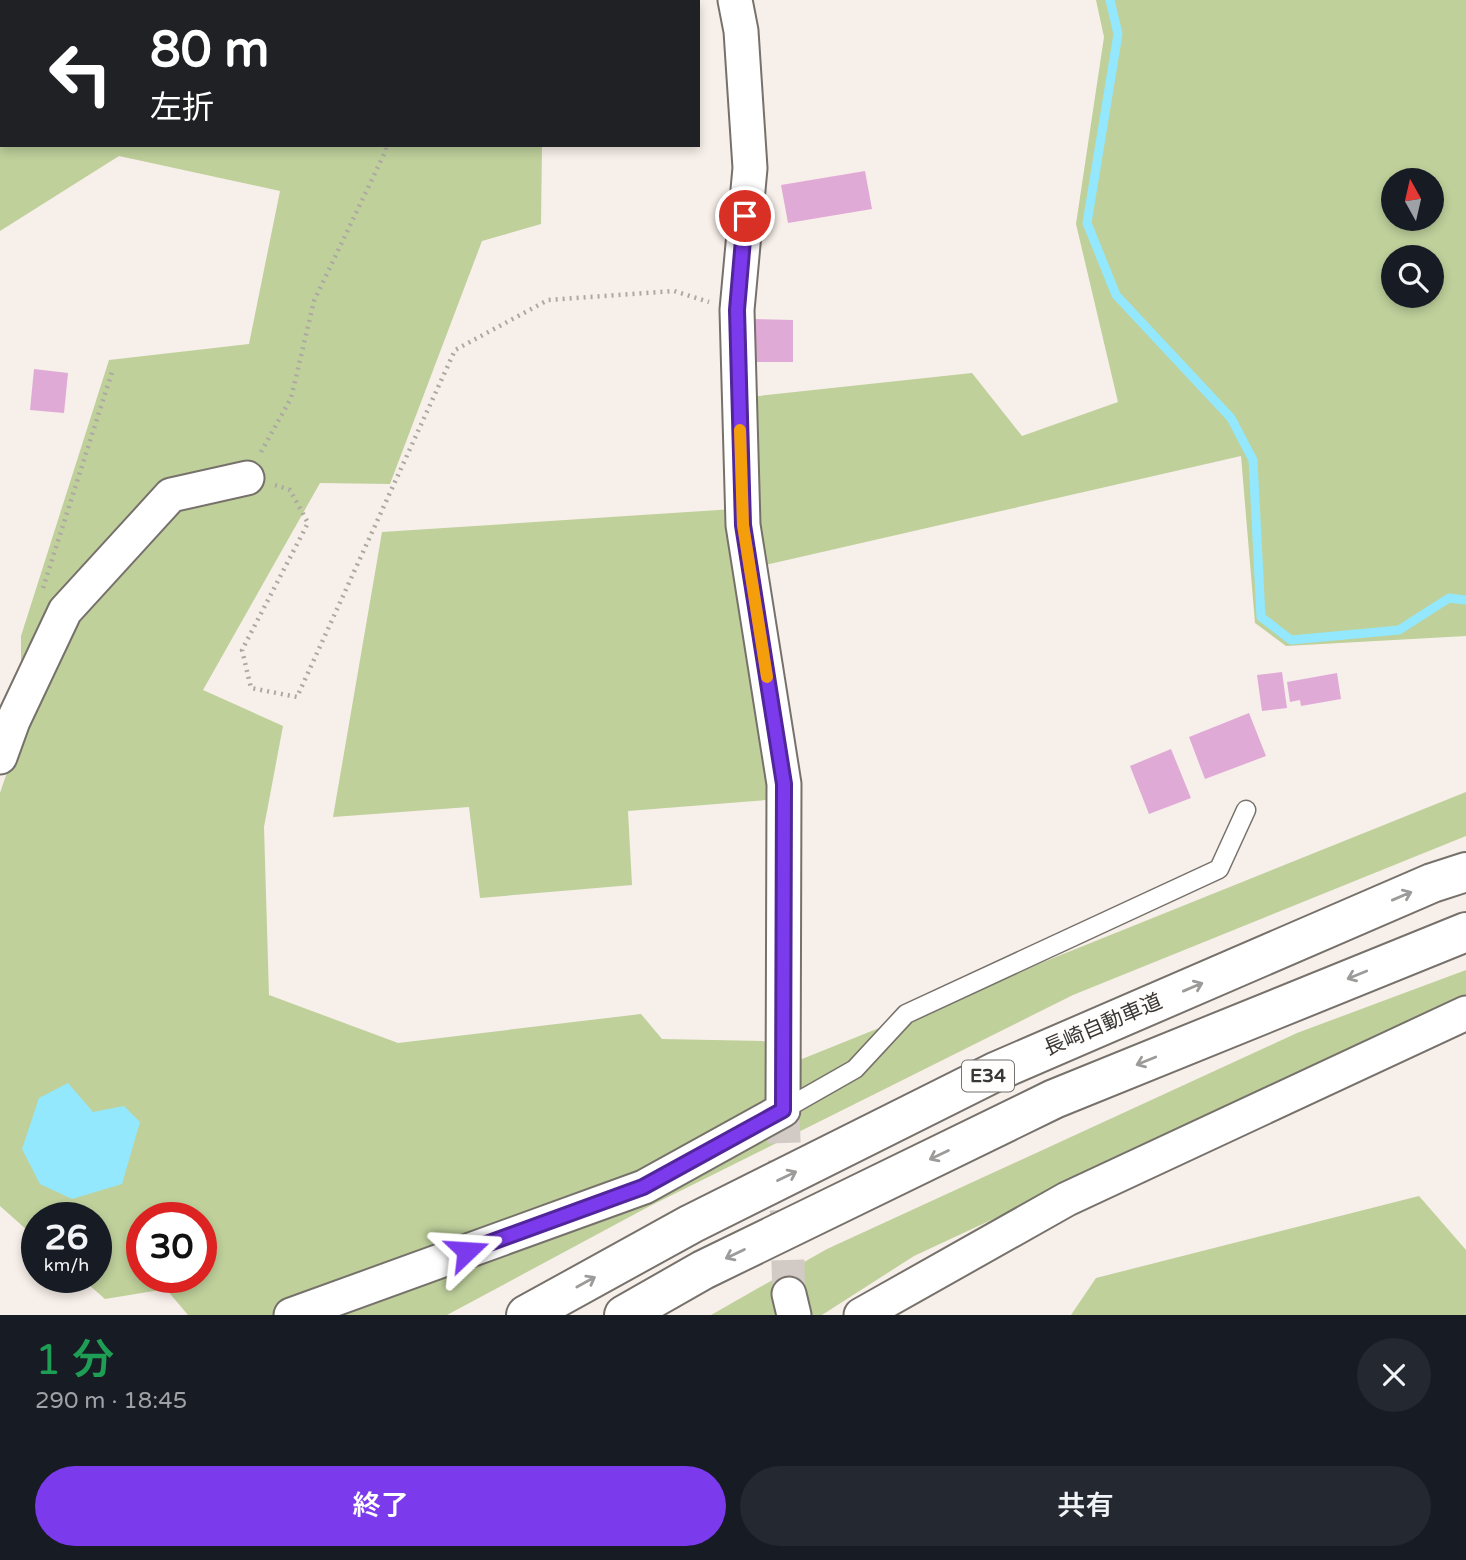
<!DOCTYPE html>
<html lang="ja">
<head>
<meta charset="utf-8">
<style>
	body { margin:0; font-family:"Varela Round","Noto Sans JP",sans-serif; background:#242831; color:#f1f3f6; height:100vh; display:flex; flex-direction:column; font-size:26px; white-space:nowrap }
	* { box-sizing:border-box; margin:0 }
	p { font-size:23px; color:#9ea1a6 }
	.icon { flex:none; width:38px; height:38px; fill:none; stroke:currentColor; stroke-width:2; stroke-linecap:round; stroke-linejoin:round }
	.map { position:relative; height:1315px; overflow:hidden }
	.drawer { display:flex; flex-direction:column; background:#171b24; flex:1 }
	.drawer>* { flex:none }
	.banner { position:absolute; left:0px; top:0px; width:700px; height:147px; box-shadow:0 4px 10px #0003; background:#202124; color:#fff; overflow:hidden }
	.needle { width:46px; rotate:352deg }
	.tools { position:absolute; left:1381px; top:168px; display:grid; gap:14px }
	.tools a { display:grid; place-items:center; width:63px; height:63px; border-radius:50%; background:#171b24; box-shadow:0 4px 10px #0003; font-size:35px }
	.speed { position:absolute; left:21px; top:1202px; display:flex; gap:14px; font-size:35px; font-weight:700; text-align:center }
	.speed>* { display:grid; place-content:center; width:91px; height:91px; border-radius:50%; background:#171b24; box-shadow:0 4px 10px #0003; line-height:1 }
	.speed small { font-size:18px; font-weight:400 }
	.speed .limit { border:10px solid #d22; background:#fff; color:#111 }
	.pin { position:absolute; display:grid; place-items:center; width:60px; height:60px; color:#fff; margin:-30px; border:4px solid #fff; border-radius:50%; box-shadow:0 2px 7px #0007 }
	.me { position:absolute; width:77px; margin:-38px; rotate:70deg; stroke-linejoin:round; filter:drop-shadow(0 0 5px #0008) }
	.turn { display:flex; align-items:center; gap:24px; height:147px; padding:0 35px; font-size:32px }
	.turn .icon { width:91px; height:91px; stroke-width:2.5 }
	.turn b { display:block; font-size:49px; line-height:60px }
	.round { display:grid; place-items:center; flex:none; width:74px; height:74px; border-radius:37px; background:#242831 }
	.headline { display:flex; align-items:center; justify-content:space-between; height:119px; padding:0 35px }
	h1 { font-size:42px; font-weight:600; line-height:52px; color:#1e9e55 }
	.primary-button { display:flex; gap:14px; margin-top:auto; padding:14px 35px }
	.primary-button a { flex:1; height:80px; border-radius:42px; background:#7c3aed; color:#fff; font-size:28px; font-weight:600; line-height:80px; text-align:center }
	.primary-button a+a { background:#242831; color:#f1f3f6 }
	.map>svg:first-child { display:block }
	.green { fill:#bfd09b; fill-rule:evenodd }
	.water { fill:#93e8fd }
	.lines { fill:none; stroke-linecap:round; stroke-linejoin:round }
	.stream { stroke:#93e8fd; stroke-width:9 }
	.building { fill:#e0aad7 }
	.street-tunnel { stroke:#d1cac5; stroke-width:33; stroke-dasharray:33 17; stroke-linecap:butt }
	.lane-casing { stroke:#77716b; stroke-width:21 }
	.street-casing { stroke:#77716b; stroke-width:37 }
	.highway-casing { stroke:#77716b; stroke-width:42 }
	.path { stroke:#aea8a3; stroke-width:4.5; stroke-dasharray:2 5; stroke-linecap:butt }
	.lane { stroke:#fff; stroke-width:18 }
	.street { stroke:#fff; stroke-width:33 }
	.highway { stroke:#fff; stroke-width:38 }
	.oneway { stroke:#9c9b9a }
	.route-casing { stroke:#51269a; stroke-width:18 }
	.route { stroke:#7c3aed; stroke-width:12 }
	.slow { stroke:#f59e0b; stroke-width:12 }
	.labels { text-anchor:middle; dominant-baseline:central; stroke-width:5; stroke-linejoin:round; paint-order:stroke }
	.shield { fill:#fffefc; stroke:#757370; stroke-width:2 }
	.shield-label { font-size:19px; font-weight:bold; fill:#3a3734 }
	.street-label { font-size:21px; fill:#3a3734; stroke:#fffefc }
</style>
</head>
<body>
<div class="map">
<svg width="1466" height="1315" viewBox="0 0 1466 1315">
	<rect width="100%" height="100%" fill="#f7efe9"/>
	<path class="green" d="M0,0l27,2h-25v143h540l-1,79 -59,17 -92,243 -70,-1 -117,207 80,36 -19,101 5,168 129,48 243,-29 21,25 101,2 39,18 664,-267v44l-393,159 -425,212 -201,108h-259l-22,-26 -61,10 -24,-21h15v-60h-59v21l-37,-33v-413l21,-62v-95l88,-276 140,-16 31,-153 -161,-35 -119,75zM142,1218h59v60h-59z
		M1096,0h370v636l-180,10 -31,-23 -14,-167 -484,111 22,232 -151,12 4,74 -152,13 -11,-91 -136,10 49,-285 367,-24v-111l223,-24 50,63 96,-34 -42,-178 28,-187zM1393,180h39v39h-39zM1393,257h39v39h-39z
		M1466,970v29l-552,257 -92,59h-111l116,-66 470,-216z
		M1419,1196l47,54v65h-395l25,-37z"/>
	<path class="water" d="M68,1083l25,29 31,-6 16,16 -18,62 -50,15 -32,-15 -18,-35 17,-51z"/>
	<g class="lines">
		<path class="stream" d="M1110,0l8,34 -31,189 29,72 115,123 22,42 8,157 30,23 108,-10 50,-32 17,2"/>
	</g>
	<path class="building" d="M865,171l7,38 -84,14 -7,-38z
		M750,319l43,1v42h-43z
		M34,369l34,4 -4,40 -34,-3z
		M1282,672l5,36 -25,3 -5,-36z
		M1337,673l4,26 -40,7 -1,-6 -10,2 -3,-20z
		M1249,713l17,43 -61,23 -16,-42z
		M1171,749l20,49 -42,16 -19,-48z"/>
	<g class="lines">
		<path class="street-tunnel" d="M783,1110l6,184"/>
		<defs>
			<path id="lane" d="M783,1110l72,-41 51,-55 313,-145 27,-59"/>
			<path id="street" d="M0,757l13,-36 52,-110 106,-116 76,-17
				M789,1294l5,21
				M291,1315l353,-128 139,-77 1,-326 -41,-259 -6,-215 13,-142 -9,-137 -6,-31
				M861,1315l206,-116 399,-186"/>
			<path id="highway" d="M526,1315l165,-91 304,-152 437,-189 34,-11
				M624,1315l79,-45 351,-171 412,-167"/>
		</defs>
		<use href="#lane" class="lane-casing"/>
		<use href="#street" class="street-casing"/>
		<use href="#highway" class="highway-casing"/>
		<path class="path" d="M354,0l1,2
			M107,2l2,-2
			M261,452l30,-54 23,-97 72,-151v-5
			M275,485l15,5 18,33 -66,127 9,38 46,9 158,-347 93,-50 126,-9 35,11
			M43,588l69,-216"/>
		<use href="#lane" class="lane"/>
		<use href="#street" class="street"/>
		<use href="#highway" class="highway"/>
	</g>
	<defs><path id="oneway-shaft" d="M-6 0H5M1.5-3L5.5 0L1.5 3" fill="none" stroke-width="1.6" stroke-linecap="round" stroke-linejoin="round" transform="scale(1.75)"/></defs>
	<g class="oneway">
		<use href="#oneway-shaft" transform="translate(1402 896) rotate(-23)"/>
		<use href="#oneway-shaft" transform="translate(1357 975) rotate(158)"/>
		<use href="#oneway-shaft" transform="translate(1193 987) rotate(-23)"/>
		<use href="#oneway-shaft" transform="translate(1146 1061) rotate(158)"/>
		<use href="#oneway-shaft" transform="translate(939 1155) rotate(154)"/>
		<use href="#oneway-shaft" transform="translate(787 1176) rotate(-26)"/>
		<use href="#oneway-shaft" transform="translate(735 1254) rotate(154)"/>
		<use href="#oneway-shaft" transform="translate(586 1282) rotate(-29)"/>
	</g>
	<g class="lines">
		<defs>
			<path id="route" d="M467,1251l176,-64 140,-77 1,-326 -41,-259 -6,-215 8,-94"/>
		</defs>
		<use href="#route" class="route-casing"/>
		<use href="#route" class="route"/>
		<path class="slow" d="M740,430l3,95 24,152"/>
	</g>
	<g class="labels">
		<rect class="shield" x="962" y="1060.5" width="52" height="31" rx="5"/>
		<g class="shield-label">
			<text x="988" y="1076">E34</text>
		</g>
		<g class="street-label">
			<text transform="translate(1103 1025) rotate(-23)">長崎自動車道</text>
		</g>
	</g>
</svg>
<div class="tools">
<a><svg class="needle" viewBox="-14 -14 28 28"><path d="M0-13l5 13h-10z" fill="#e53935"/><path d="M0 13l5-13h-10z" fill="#9ea1a6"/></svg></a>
<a><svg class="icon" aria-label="search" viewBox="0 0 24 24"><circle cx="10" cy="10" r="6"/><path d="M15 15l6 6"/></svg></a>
</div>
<div class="speed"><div>26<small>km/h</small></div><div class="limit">30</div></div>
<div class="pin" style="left:745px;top:216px;background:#d93025"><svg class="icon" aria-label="arrive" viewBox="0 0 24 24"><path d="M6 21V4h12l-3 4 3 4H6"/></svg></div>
<svg class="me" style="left:467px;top:1251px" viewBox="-20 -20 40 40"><path d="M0-17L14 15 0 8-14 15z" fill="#7c3aed" stroke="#fff" stroke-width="4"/></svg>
<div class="banner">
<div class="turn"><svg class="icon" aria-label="left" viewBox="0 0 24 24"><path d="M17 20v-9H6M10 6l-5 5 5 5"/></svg><div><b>80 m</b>左折</div></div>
</div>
</div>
<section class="drawer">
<div class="headline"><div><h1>1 分</h1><p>290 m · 18:45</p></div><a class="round"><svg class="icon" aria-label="close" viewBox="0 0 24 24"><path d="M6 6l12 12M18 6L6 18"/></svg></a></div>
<div class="primary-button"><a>終了</a><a>共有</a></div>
</section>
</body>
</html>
